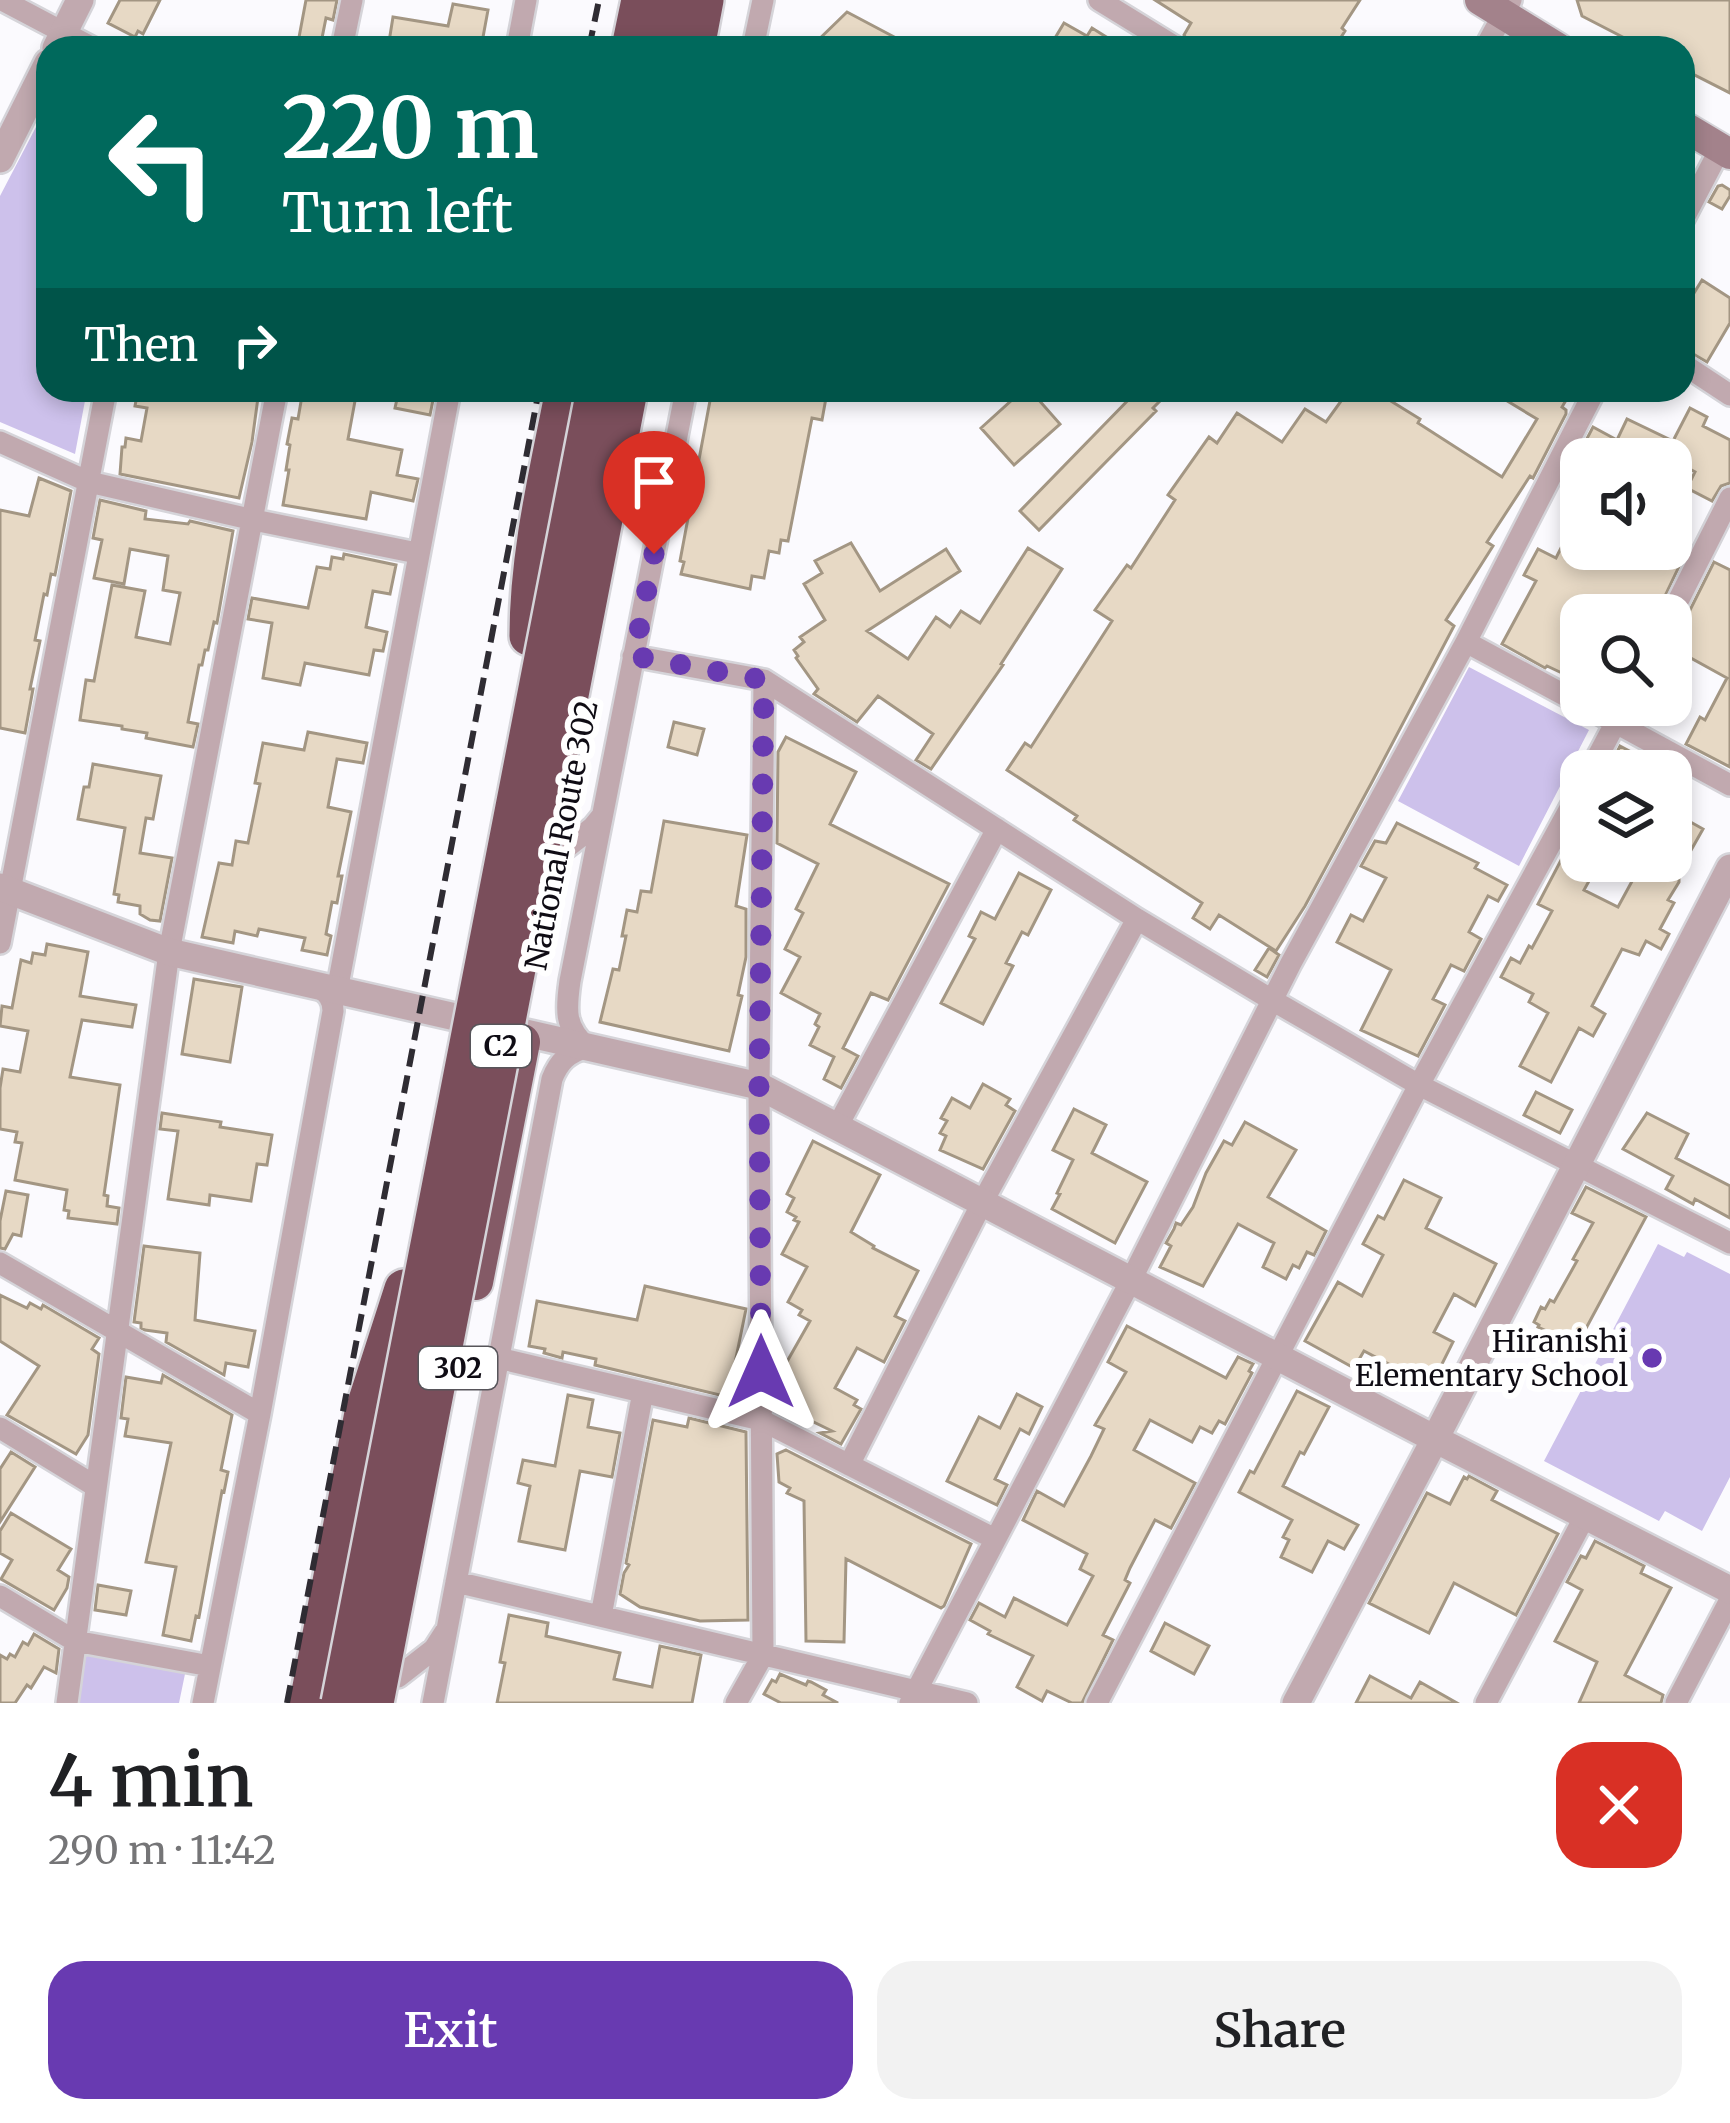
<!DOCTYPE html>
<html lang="en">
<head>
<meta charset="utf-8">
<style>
	body { margin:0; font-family:Merriweather,serif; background:#f2f2f2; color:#202124; height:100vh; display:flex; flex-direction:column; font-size:45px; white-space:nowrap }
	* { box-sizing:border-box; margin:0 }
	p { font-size:39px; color:#757577 }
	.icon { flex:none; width:66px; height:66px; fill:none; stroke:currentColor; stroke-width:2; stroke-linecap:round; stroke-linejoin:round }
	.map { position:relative; height:1703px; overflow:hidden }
	.sheet { display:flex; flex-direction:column; background:#fff; flex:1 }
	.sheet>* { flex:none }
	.hud { position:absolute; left:36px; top:36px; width:1659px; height:366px; border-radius:36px; box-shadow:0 6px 18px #0003; background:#00695c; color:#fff; overflow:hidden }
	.fabs { position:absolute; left:1560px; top:438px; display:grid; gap:24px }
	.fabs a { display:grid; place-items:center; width:132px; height:132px; border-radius:24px; background:#fff; box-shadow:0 6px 18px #0003; font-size:60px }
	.pin { position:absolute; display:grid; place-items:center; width:102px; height:102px; color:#fff; margin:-123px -51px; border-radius:50% 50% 50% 0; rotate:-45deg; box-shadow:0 0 12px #0007 }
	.pin .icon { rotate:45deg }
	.me { position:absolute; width:132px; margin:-66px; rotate:0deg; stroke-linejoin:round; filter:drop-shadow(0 0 9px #0008) }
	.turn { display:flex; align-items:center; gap:42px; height:252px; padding:0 48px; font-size:54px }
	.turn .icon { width:156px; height:156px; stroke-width:2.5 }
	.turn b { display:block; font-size:84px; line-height:102px }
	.then { display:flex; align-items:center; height:114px; padding:0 48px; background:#0003; gap:24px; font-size:45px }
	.round { display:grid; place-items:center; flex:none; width:126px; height:126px; border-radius:36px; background:#f2f2f2 }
	.headline { display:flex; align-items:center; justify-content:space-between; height:204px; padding:0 48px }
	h1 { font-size:72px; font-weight:600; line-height:90px }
	.button { display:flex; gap:24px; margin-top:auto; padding:24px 48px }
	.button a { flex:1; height:138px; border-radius:36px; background:#683ab1; color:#fff; font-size:48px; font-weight:600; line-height:138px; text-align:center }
	.button a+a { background:#f2f2f2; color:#202124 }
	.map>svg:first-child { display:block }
	.green { fill:#cdc1eb }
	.building { fill:#e7d9c5; stroke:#a39683; stroke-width:3 }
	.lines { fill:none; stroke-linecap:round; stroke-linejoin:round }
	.minor-casing { stroke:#d5d4d9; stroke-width:26 }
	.tertiary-casing { stroke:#d5d4d9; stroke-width:32 }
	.secondary-casing { stroke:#d5d4d9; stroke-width:34 }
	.trunk-casing { stroke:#d5d4d9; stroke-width:40 }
	.motorway-casing { stroke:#d5d4d9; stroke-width:44 }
	.minor { stroke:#c1a9af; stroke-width:21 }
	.tertiary { stroke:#c1a9af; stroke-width:27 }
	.secondary { stroke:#a3828b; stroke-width:30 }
	.trunk { stroke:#845a66; stroke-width:36 }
	.motorway { stroke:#7a4e5b; stroke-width:39 }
	.rail { stroke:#2f2c33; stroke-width:6; stroke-dasharray:18 9; stroke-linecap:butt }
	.motorway-bridge-casing { stroke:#d5d4d9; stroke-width:44; stroke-linecap:butt }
	.motorway-bridge { stroke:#7a4e5b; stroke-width:39 }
	.route { stroke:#683ab1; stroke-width:21; stroke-dasharray:0 37.8 }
	.poi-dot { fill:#683ab1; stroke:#fff; stroke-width:4.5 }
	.labels { text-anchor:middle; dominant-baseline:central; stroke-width:12; stroke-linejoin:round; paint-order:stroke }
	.shield { fill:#fff; stroke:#57555a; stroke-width:3 }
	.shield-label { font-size:27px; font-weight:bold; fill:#0f0c14 }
	.street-label { font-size:30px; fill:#0f0c14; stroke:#fff }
	.poi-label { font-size:30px; fill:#0f0c14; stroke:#fff; text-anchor:end }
</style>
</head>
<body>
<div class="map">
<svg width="1730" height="1703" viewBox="0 0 1730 1703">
	<rect width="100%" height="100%" fill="#fbfafe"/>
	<path class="green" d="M48,104v286h39l-12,64 -75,-32v-226z
		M1469,667l120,63 -70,136 -121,-65z
		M1658,1244l26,13 3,-5 43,22v203l-28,54 -37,-20 -6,10 -115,-60z
		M86,1651l99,23 -6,29h-101z"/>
	<path class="building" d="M120,0h40l-17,34 -5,-3 -3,6 -27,-14z
		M306,0h31l-4,20 -7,-2 -6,30h-23z
		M1155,0h205l-18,28 3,3 -11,17h-142l-8,-13 7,-12z
		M1577,0h153v93l-47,-24v-21h-39l-62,-32z
		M453,4l35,6 -7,38h-93l5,-31 55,9z
		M847,12l68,36h-105z
		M1064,23l23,13 5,-8 32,20h-75z
		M1722,185l8,5v6l-8,13 -13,-7 9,-16z
		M1702,280l28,18v25l-23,39 -24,-14v-37z
		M138,390h121l-7,52 -13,56 -119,-24 2,-27h3l1,-9 15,3 6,-33 -12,-2z
		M303,390h54l-9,49 54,11 -5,25 21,4 -5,22 -42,-9 -5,27 -83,-14 6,-35h-3l4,-25 -3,-1 5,-26 6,1z
		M399,390h36l-5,25 -35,-7z
		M712,390h98l-1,5 17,3 -4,22 -10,-2 -24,123 -7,-1 -2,13 -10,-2 -5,27 -12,-2 -2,13 -69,-15 3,-12 -4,-1z
		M1023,390h7l30,34 -46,41 -33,-37z
		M1138,390h33l-18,18 3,3 -117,119 -19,-19z
		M1349,390h24l47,29 -2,4 84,54 35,-58 -48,-29h83l-10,17 4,3v4l-33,64 -3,-2 -43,66 6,4 -47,74 8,6 -82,156 -67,124 -29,45 -57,-36 -9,14 -17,-11 9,-15 -128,-83 3,-4 -70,-46 18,-27 6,4 81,-126 -17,-11 32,-45 4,3 44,-68 -7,-5 41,-58 8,6 20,-30 45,29 23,-33 21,13z
		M1690,408l17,9 -4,9 27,14v43l-9,3 -9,15 -25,-13 8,-16 -24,-13h-62l-26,-13 10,-19 24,13 10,-21 46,22z
		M39,478l32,13 -16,84 -4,-1 -4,21 -3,-1 -9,46 5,1 -10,48h3l-8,44 -25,-5v-218l29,6z
		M100,500l46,11 -1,8 43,5 2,-3 43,10 -16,92 -3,-1 -6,28h-3l-3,15h-3l-11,57 10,2 -5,23 -47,-9 1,-5 -25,-4v-3l-42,-6 6,-40 8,1 18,-96 33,6 -9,46 34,7 10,-51 -17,-3 5,-34 -38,-7 -6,35 -30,-6 8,-38 -9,-2z
		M1581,508v41h95l9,5 -29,61h-75v67l-34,-16 -2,2 -43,-24 34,-63 -12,-6 14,-26 18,9z
		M851,543l29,48 66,-42 14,22 -93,60 41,28 28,-42 14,10 11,-16 19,12 48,-75 34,21 -61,95 2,1 -72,104 -15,-9 17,-26 -55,-38 -21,26 -43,-28 4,-5 -22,-31 2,-2 -4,-6 10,-8 -4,-5 25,-17 -21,-36 18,-11 -7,-12z
		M344,554l52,11 -6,29 -17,-3 -7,36 21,5 -4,19 -9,-1 -5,25 -64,-12 -5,22 -37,-7 9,-55 -24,-4 4,-21 56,10 9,-41 13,2 2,-12 11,2z
		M1714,562l16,8v197l-44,-23 14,-27 5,3 22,-42 -56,-31v-17l7,-2 6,-6z
		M674,722l30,7 -7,26 -29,-8z
		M308,732l59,11 -4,20 -26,-4 -9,48 23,5 -13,64h4l-5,27 -5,-1 -6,32 5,2 -4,19 -25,-5 3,-12 -46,-9 -2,7 -22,-5 -2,12 -31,-6 17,-74 13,2 4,-24 12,2 12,-59 -5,-1 8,-40 41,7z
		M786,737l70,35 -26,52 119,60 -61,116 -17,-7 -28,55 15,8 -17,32 -17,-9 10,-22 -24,-12 9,-18 -4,-3 5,-10 -39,-21 19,-36 -15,-8 18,-36 -7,-4 22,-45 -41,-21 1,-91z
		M1620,746l47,25h-42l-14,-7z
		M93,764l68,12 -8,43 -7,-1 -6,35 32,5 -12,63 -10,-1 -10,-6v-8l-22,-4 1,-7 -5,-1 11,-66 -47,-9 6,-32h5z
		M1671,811l32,18 -26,46 2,2v5l-11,18 6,3 -14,26 9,5 -8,15 -15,-8 -7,14 -17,-6 -30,57 13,8 -12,22 -14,-8 -28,54 -31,-16 28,-53 -19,-11 4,-8 -32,-17 10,-19 9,5 9,-17 3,2 20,-37 -14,-7 43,-82v39h19l-16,29 34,17 25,-46h28z
		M664,821l83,14 -11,71 10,3v48l-8,38 4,1 -13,55 -129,-29 13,-53 6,1 7,-34h-4l5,-26 10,2 4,-21 10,1z
		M1397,823l81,40 -3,5 32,17 -9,16 -10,-5 -19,36 12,7 -17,32 -13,-6 -18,34 12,6 -27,51 -57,-26 30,-60 -54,-28 14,-27 12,6 23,-43 -25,-12 14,-25 11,2z
		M1019,873l32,17 -23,45 -6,-3 -16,31 7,3 -30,58 -42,-21 34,-64 -6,-3 12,-24 14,7z
		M47,944l41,8 -8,44 56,9 -4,22 -50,-7 -12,57 50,8 -16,110 4,1 -1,10 12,2 -2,16 -49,-6 1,-7 -5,-1 3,-20 -52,-10 7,-37 -7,-1 2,-10 -17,-3v-41l3,-19 17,3 8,-41 -28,-5 2,-20 10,2 9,-48 10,3 2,-10 12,2z
		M1269,948l10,7 -12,22 -12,-7z
		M194,979l48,8 -12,75 -48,-8z
		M983,1084l27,15 -4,6 9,6 -32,58 -43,-19 6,-14 -6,-3 7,-12 -6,-3 11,-20 18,10z
		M1536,1092l36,18 -12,23 -36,-18z
		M1074,1109l32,16 -14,28 55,29 -32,61 -63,-34 8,-15 -3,-1 16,-33 -20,-10z
		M162,1113l59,9 -1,5 52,8 -5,30 -10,-1 -6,37 -41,-6 -1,10 -41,-6 10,-68 -18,-2z
		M1647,1113l41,21 -12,24 54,28v32l-35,-19 -2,5 -27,-15 7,-13 -50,-27z
		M1245,1122l51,28 -28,47 58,34 -12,24 -7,-3 -8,16 -6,-3 -7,14 -23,-12 11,-24 -36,-19 -35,62 -43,-19 11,-21 -5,-3 8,-14 2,-6 5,2 12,-18 13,-34 18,-32 8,4z
		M813,1141l67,34 -29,57 23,14 -1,2 45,23 -23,45 10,5 -21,41 -27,-14 -22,40 22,12 -3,5 7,4 -20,35 -21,-11 12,-2 -53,-26 12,-24 -11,-7 30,-53 -11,-6 3,-5 -14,-8 19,-35 -25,-13 17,-32 -5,-2 2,-3 -9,-5 7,-14 -7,-4z
		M1404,1180l37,18 -15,30 70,36 -21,42 -21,-12 -20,38 19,10 -19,38 -27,-14 -3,6 -40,-21 -10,17 -49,-27 33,-59 24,14 21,-41 -20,-11 15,-28 6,3z
		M1586,1187l60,30 -69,128 -39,-18 1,-2 -5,-3 7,-15 4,2 5,-9 4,2 23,-41 -4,-2 20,-36 -21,-10z
		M6,1191l22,4 -7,41 -8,-2 -8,15 -5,-1v-27z
		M144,1246l56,7 -5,67 60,11 -7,36 -22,-4 -2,12 -58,-33 1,-9 -22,-3 -4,-2v-5l-7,-1z
		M645,1286l101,23 -18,88 -133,-32 1,-6 -33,-7 -1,6 -18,-5 1,-4 -16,-3 8,-45 100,19z
		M0,1295l27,13 3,-5 11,6 2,-4 56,33 -7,11 7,5 -11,81 -12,19 -69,-39 32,-49 -39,-25z
		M1127,1326l99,52 12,-21 15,7 -4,7 3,2 -27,51 -6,-3 -7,12 -12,-6 -8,15 -42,-22 -16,30 61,33 -24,45 -16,-8 -25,48 -5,12 5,3 -27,52 10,5 -31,63h-10l-25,-12 -5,10 -25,-14 16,-31 -45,-22 2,-3 -20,-11 9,-17 26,14 9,-19 53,27 26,-49 -13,-7 7,-15 -64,-34 14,-29 27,15 27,-50 13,-27 -9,-4 31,-53 -18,-10z
		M163,1375l69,40 -11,55 7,2 -4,20 -2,-1 -23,126 -3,-1 -5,25 -28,-6 13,-68 -30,-5 25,-119 -46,-7 3,-17 -7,-1 5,-41 35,6z
		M1297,1391l32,16 -25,47 -4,-2 -17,34 75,39 -14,24 -16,-8 -16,31 -31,-15 8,-17 -6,-3 9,-17 -53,-28 11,-21 4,2z
		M1017,1394l25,13 -13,27 -9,-5 -25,50 12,6 -10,20 -50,-24 32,-64 21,11z
		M568,1395l25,5 -5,27 32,6 -8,44 -32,-6 -15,79 -46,-9 11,-55 -12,-3 5,-23 32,6z
		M689,1418l57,14 2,188 -48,1 -60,-14 -20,-13 4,-21 5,-8 -3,-2 27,-143 34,7z
		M786,1450l185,94 -27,62 -3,2 -95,-49 -2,83 -38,-1 -2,-140 -17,-8 3,-5 -11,-6 -2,-28z
		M11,1452l24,15 -35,55v-53z
		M1469,1476l28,15 -5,9 66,34 -42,81 -62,-32 -25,50 -60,-30 58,-110 23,11 14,-27 3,2z
		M11,1513l60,36 -13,21 11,7 -2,11 -13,22 -53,-31 11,-19 -12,-7v-22z
		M1595,1541l49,25 -3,7 30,15 -46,87 38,20 -2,8h-82l18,-41 -42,-21 27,-51 -15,-8 14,-26 5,2z
		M98,1585l33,6 -5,24 -31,-5z
		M509,1615l39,8 -2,13 74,17 -6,26 38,8 8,-41 41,9 -9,48h-195l8,-40 -5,-1z
		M1165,1623l44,23 -15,28 -43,-23z
		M34,1634l25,15 -3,24 -12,-6 -13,21 -4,-3 -12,18h-15v-48l7,4 3,-5 5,3 8,-15 5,3z
		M780,1674l26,11 2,-4 3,1 15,8 -3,5 15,8h-57l-17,-9 8,-14 4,2z
		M1370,1676l41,22 9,-16 37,21h-101z"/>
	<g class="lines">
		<defs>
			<path id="minor" d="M2,0l91,48
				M1099,0l78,48
				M342,48l10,-48
				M517,48l9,-48
				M753,48l10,-48
				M1485,48l26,-48
				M1683,220l37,-71
				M1683,364l47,31
				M0,442l89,40 165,38 163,33
				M1671,615l59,-117
				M1466,642l115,62
				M633,656l131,24 373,239 135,81 147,85 311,158
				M1583,705l147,80
				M1590,771l35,-66
				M557,855l36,-28 9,-11
				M0,943l106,-553
				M337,991l113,-601
				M837,1127l160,-298
				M0,1263l260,151
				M498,1358l263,62 234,119
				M0,1428l95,58
				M849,1465l133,-262 155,-284
				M456,1582l511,121
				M0,1596l75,45 135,25
				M601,1616l42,-224
				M398,1677l36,-28 11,-17
				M67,1703l102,-751 108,-562
				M203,1703l57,-289 73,-403c0,-13 -6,-18 -16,-25
				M433,1703l119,-624c7,-18 16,-26 35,-32 -23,-20 -21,-38 -17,-66l116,-591
				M736,1703l27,-48 -4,-569 5,-406
				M910,1703l221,-423 160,-317 175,-321 129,-252
				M1097,1703l322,-618 162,-297
				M1486,1703l99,-187
				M1676,1703l54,-103"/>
			<path id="tertiary" d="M56,48l24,-48
				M0,159l48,-96
				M0,887l169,65 590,134 676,353 295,151
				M1296,1703l139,-264 295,-571"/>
			<path id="secondary" d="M1480,0l78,48
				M1683,126l47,28"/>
			<path id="trunk" d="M475,1282l47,-240"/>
			<path id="motorway" d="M631,48l10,-48
				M662,48l10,-48
				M695,48l9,-48
				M529,636c0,-83 20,-164 36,-246
				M309,1703l55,-290 40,-124"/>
		</defs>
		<use href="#minor" class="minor-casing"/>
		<use href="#tertiary" class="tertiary-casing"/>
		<use href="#secondary" class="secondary-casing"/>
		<use href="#trunk" class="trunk-casing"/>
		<use href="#motorway" class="motorway-casing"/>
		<use href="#minor" class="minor"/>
		<use href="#tertiary" class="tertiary"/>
		<use href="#secondary" class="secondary"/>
		<use href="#trunk" class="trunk"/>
		<use href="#motorway" class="motorway"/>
		<path class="rail" d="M589,48l10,-48
			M287,1703l252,-1313"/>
		<defs>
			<path id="motorway-bridge" d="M341,1703l255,-1313
				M374,1703l254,-1313"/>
		</defs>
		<use href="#motorway-bridge" class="motorway-bridge-casing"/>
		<use href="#motorway-bridge" class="motorway-bridge"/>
	</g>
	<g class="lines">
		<path class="route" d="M654,554l-20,102 130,24 -5,406 2,286"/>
	</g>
	<circle class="poi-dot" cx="1652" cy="1358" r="12"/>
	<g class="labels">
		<g class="shield">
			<rect x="471" y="1025" width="60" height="42" rx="9"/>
			<rect x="419" y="1347" width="78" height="42" rx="9"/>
		</g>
		<g class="shield-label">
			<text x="501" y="1046">C2</text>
			<text x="458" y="1368">302</text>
		</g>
		<g class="street-label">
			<text transform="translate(561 835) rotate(-79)">National Route 302</text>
		</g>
		<g class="poi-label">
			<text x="1628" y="1341">Hiranishi<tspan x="1628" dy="34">Elementary School</tspan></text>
		</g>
	</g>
</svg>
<div class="fabs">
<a><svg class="icon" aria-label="sound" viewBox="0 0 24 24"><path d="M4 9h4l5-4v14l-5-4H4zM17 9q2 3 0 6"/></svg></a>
<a><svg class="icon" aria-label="search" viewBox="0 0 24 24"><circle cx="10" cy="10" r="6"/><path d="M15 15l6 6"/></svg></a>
<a><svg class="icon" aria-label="layers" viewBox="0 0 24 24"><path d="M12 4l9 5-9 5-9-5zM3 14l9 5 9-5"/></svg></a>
</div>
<div class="pin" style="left:654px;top:554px;background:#d93025"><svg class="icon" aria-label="arrive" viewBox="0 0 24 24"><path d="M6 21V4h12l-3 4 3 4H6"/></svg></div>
<svg class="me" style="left:761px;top:1372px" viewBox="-20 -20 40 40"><path d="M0-17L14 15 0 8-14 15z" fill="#683ab1" stroke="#fff" stroke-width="4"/></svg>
<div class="hud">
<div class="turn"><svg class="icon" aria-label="left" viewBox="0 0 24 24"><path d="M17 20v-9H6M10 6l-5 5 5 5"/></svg><div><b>220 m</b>Turn left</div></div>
<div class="then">Then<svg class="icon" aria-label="right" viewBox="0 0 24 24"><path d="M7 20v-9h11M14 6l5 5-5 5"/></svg></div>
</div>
</div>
<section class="sheet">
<div class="headline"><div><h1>4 min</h1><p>290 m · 11:42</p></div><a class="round" style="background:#d93025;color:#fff"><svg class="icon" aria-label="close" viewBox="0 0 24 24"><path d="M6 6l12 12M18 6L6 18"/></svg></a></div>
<div class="button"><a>Exit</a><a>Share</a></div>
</section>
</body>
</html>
